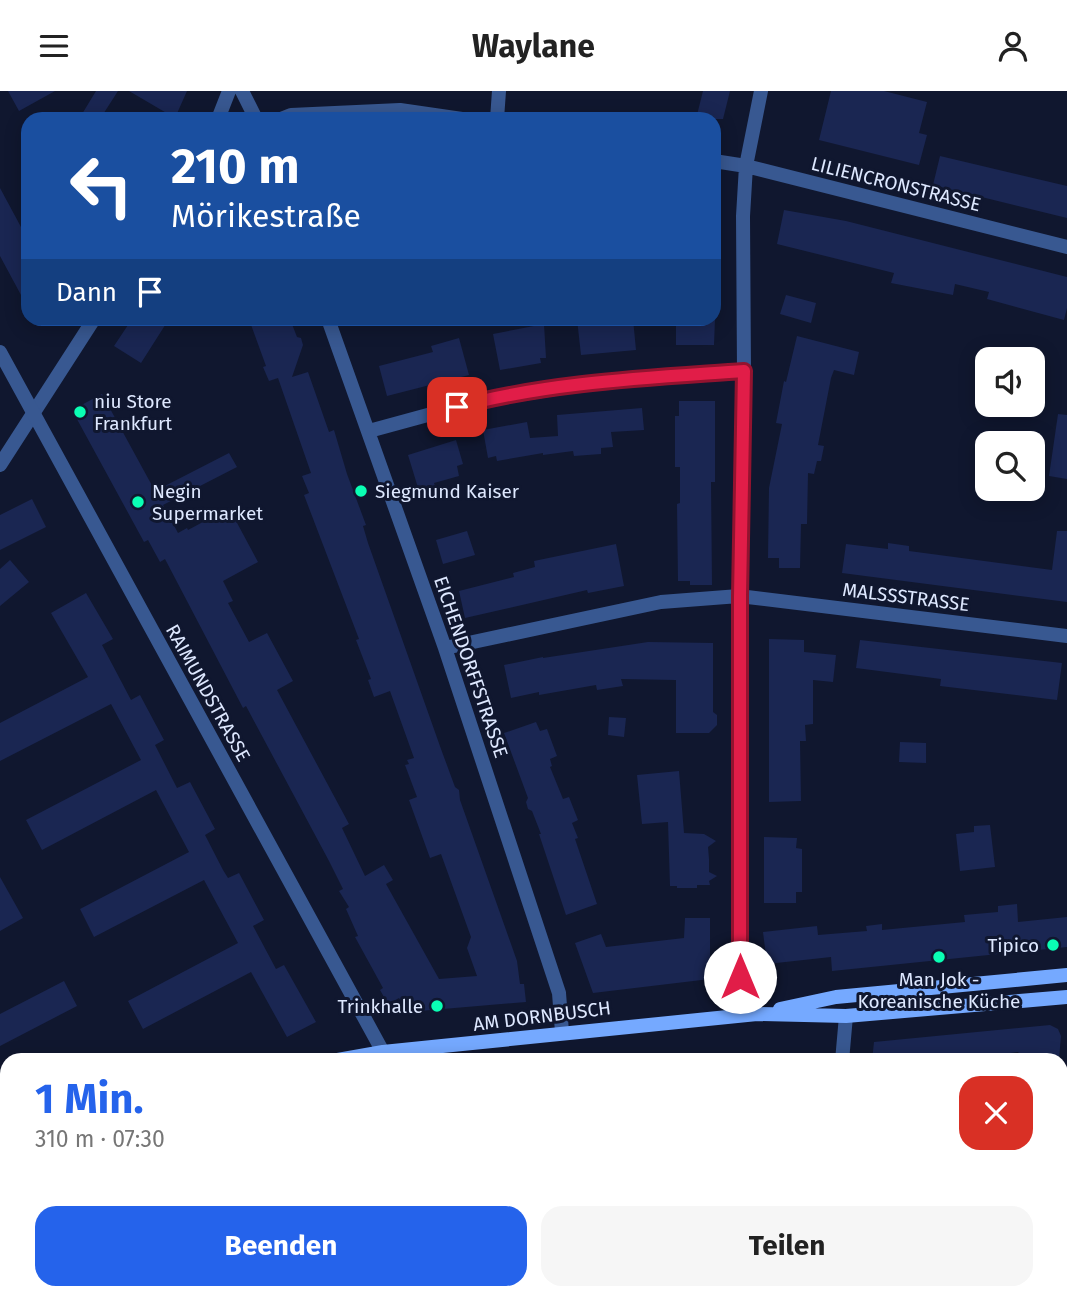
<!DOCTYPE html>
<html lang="de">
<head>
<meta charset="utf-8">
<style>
	body { margin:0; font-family:"Fira Sans",sans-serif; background:#f6f6f6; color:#222; height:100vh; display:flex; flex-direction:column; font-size:26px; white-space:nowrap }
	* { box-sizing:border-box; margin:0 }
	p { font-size:23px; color:#767676 }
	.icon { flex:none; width:38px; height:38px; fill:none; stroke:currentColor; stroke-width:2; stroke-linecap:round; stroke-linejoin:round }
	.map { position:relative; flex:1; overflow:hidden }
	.sheet { position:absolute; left:0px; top:962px; width:1068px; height:247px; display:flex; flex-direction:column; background:#fff; border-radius:21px 21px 0 0; box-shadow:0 4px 18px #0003 }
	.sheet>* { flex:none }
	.hud { position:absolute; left:21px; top:21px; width:700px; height:214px; border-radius:21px; box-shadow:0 4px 18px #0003; background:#1a4fa0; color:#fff; overflow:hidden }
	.buttons { position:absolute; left:975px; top:256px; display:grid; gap:14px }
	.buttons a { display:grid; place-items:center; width:70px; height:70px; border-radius:14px; background:#fff; box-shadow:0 4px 18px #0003; font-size:35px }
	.pin { position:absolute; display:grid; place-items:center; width:60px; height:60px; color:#fff; margin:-30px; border-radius:14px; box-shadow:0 4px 10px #0006 }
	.me { position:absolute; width:77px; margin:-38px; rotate:0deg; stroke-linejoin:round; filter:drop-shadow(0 0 5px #0008) }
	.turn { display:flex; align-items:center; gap:24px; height:147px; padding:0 35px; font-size:32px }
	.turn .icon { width:91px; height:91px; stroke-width:2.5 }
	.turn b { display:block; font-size:49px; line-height:60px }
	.then { display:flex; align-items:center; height:66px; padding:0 35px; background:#0003; gap:14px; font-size:26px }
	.round { display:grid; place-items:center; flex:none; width:74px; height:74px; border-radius:21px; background:#f6f6f6 }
	.headline { display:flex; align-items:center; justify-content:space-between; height:119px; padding:0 35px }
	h1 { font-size:42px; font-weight:700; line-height:52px; color:#2563eb }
	.primary-button { display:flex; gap:14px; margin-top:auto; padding:14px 35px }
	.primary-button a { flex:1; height:80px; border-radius:21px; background:#2563eb; color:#fff; font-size:28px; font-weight:700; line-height:80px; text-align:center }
	.primary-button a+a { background:#f6f6f6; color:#222 }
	header { display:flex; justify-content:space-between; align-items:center; height:91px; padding:0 35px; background:#fff; font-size:32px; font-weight:700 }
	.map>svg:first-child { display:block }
	.building { fill:#1a2652 }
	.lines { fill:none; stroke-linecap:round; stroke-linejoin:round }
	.minor { stroke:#385891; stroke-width:14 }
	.tertiary { stroke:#385891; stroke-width:14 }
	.secondary { stroke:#75a9ff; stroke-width:14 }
	.primary { stroke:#8765ff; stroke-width:21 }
	.tram { stroke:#0affb4; stroke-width:2 }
	.route-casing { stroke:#92132f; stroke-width:18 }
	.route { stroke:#e11d48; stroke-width:12 }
	.poi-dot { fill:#0affb4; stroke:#10172f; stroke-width:2.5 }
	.labels { text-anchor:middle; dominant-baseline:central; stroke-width:6; stroke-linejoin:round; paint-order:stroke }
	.street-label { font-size:19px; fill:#dee8ff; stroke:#10172f }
	.poi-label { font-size:19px; fill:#dee8ff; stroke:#10172f; text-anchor:start }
</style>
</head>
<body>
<header><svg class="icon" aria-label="menu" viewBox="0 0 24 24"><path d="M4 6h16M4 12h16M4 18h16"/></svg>Waylane<svg class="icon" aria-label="person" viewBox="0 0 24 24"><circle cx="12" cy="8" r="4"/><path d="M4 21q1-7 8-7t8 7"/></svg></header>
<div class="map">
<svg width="1067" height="1208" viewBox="0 0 1067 1208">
	<rect width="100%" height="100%" fill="#10172f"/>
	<path class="building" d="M8,0h47l-36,20z
		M96,0h22l-18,28h-21z
		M129,0h58l-12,27z
		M703,0h27l-7,28h-27z
		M831,0h53l43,11 -8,31 8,2 -8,30 -100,-25z
		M940,65l127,30v32l-134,-33z
		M0,97l28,52v68l-28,-52z
		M784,119l62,11 221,56v31l-3,12 -77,-21 2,-7 -34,-8 -2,11 -62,-12 3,-10 -117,-29z
		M786,204l30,8 -5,20 -31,-9z
		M132,228h37l-28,44 -27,-17z
		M260,228h30l7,18 4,1 2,7 -11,32 16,-5 21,60 5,-2 13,44 19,51 -3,1 5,17 73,206 14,38 4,3 1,10 57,161 3,23h4l2,18 -118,10 -9,-14 -11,6 -8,-14 3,-2 -28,-51 3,-1 -12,-27 3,-2 -10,-16 4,-2 -14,-28 -83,-155 -3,2 -78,-149 -5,3 -12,-22 -4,2 -72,-132 30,-16 53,97 74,-38 8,14 -74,38 15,28 9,-5 1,2 41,-22 29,54 -35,19 10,20 -5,2 21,39 18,-9 26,48 -16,9 72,134 -7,4 23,48 19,-11 9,15 -7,4 53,95 38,-3 -10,-28 4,-11 -30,-83 -11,4 -21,-58 8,-3 -12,-32 4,-1 -2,-4 7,-2 -5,-14 -19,-53 -16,6 -6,-17 3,-1 -15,-39 3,-1 -55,-144 5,-2 -7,-17 9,-3 -33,-95 -9,3 -6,-14 3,-1 -16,-44z
		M577,228h56l3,31 -55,5z
		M676,228h39l-1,26h-38z
		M544,233l2,34h-6l1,5 -41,7 -7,-36z
		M797,245l62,16 -5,23 -20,-5 -3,8 -13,67 6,1 -3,15h-4l-3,13 -6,-1 -1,51h-6l-1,44h-21v-10h-11l1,-70 13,-64 -6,-1 8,-42 2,1z
		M459,247l10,37 -82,21 -8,-30 54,-14 -2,-6z
		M679,310h36v81h-4l1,103h-22v-4h-12l-1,-77 3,-1v-36h-5v-51h4z
		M642,317l2,22 -33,2 2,15 -12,1v6l-27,2 -1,-5 -30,4v-2l-46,8 -1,-5 -8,2 -5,-28 44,-8 3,16 28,-2 -1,-21z
		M1058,323l9,1v64l-18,-3z
		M456,349l7,24 -6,2 2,10 -25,7 1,3 -16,5 -11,-36z
		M32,408l14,28 -46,23v-35z
		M467,440l8,24 -32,9 -7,-24z
		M1057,440h10v71l-225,-29 4,-29 42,5v-6l21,3v5l143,19z
		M616,453l8,42 -36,7 -1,-3 -122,28 -6,-27 55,-14 -1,-4 22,-6 -1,-6z
		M10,469l19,22 -29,24v-37z
		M86,502l27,46 -11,6 29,55 9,-5 24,45 -9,5 22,43 13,-6 25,47 -10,6 18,35 5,8 11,-5 25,47 -11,6 23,43 8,-4 32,57 -29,15 -36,-65 -108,57 -15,-28 110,-58 -34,-63 -110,57 -14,-28 109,-57 -33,-62 -114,60 -16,-30 115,-60 -30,-56 -111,57v-38l88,-46 -37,-64z
		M769,548l35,1v12l32,3 -3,27 -20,-2v44l-8,1 1,16h-6l1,60 -32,1z
		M860,549l202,23 -5,37 -117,-14 1,-7 -85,-11z
		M648,551l65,1v69l4,3v10l-8,8h-33v-53l-55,-1 2,7 -26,4 -1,-5 -57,10v-3l-28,6 -7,-33 39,-8v1z
		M609,626l17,1 -2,19 -16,-2z
		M536,631l4,9 7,-2 10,27 -7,3 2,7 -2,1 13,32 6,-2 9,23 -6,3 6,15 -3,1 22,65 -31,11 -27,-81h2l-9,-23 -4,-2 -2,-7 2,-4 -24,-65z
		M900,651l26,1v20l-27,-1z
		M679,680l5,62 20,1 12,7 -8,6 1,12v13l8,4 -8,5 1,4h-13v3h-20v-2h-7l-2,-64 -26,2 -5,-49z
		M990,734l5,42 -35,4 -4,-37 18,-2v-6z
		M764,746l33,1 -1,10 6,1v43h-6v11h-32z
		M0,786l23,41 -23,13z
		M1017,813l1,18 49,-5v30l-235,24 -1,-14 -64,7 -4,-32 54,-6 1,9 49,-4 -1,-5 16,-2v6l83,-8 -1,-7 34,-3v-6z
		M685,827h25v61l-117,14 -18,-50 26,-9 5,13 78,-9z
		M64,890l13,25 -77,40v-32z
		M1050,934l8,4 3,7 -2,23h-20l-4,-3 -13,1 -4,-5 -38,5v4h-108l2,-19z"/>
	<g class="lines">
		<path class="minor" d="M242,0l14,28
			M218,28l11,-28
			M281,28l10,-4 109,-5 62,9
			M497,28l2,-28
			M714,70l32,5 321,81
			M328,228l117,329 114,345 3,39
			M369,340l110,-30 126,-20 139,-10
			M0,374l94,-146
			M445,557l216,-46 78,-6 328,40
			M741,924l-2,-419 5,-225 -1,-155 3,-50 15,-75
			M842,970l4,-45
			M380,1208v-6
			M818,1208l1,-6"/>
		<path class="tertiary" d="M0,261l383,700"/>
		<path class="secondary" d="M780,918l56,-12 231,-22
			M332,970l51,-9 374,-38 89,2 221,-19
			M0,1008l7,-2
			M0,1033l7,-3
			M0,1143l7,17
			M27,1202l4,6"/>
		<path class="primary" d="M1060,1094l7,-57
			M1047,1208l1,-6"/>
		<path class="tram" d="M1066,1208l1,-11"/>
	</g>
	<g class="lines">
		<defs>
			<path id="route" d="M457,316c93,-25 191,-29 287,-36l-4,225v381"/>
		</defs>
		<use href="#route" class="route-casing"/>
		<use href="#route" class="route"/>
	</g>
	<g class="poi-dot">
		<circle cx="80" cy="321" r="7"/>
		<circle cx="361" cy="400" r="7"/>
		<circle cx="138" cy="411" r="7"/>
		<circle cx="1053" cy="854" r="7"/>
		<circle cx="939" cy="866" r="7"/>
		<circle cx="437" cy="915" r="7"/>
	</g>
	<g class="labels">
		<g class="street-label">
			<text transform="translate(896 93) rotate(14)">LILIENCRONSTRASSE</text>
			<text transform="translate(906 506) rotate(7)">MALSSSTRASSE</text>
			<text transform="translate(471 576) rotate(71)">EICHENDORFFSTRASSE</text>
			<text transform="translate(208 602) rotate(61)">RAIMUNDSTRASSE</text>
			<text transform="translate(542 925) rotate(-7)">AM DORNBUSCH</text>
		</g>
		<g class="poi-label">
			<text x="94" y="310">niu Store<tspan x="94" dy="22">Frankfurt</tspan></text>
			<text x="152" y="400">Negin<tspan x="152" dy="22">Supermarket</tspan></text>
			<text x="375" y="400">Siegmund Kaiser</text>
			<text x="1039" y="854" text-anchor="end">Tipico</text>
			<text x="939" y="888" text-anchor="middle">Man Jok -<tspan x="939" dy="22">Koreanische Küche</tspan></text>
			<text x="423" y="915" text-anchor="end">Trinkhalle</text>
		</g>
	</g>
</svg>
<div class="buttons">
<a><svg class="icon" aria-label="sound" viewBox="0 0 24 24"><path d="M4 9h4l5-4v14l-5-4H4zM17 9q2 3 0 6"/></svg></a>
<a><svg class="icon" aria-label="search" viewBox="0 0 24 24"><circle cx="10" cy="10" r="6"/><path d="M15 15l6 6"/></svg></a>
</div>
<div class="pin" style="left:457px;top:316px;background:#d93025"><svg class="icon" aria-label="arrive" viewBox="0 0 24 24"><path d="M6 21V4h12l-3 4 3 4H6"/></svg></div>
<svg class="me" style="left:740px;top:886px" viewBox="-20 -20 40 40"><circle r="19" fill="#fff"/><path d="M0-13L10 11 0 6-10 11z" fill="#e11d48"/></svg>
<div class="hud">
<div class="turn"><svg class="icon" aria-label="left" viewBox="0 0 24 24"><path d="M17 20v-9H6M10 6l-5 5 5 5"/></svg><div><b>210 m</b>Mörikestraße</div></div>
<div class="then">Dann<svg class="icon" aria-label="arrive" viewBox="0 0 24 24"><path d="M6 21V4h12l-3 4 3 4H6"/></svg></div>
</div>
<section class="sheet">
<div class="headline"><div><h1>1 Min.</h1><p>310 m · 07:30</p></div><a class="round" style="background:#d93025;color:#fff"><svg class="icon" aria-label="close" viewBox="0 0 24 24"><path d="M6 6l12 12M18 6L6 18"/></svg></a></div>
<div class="primary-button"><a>Beenden</a><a>Teilen</a></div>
</section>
</div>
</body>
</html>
